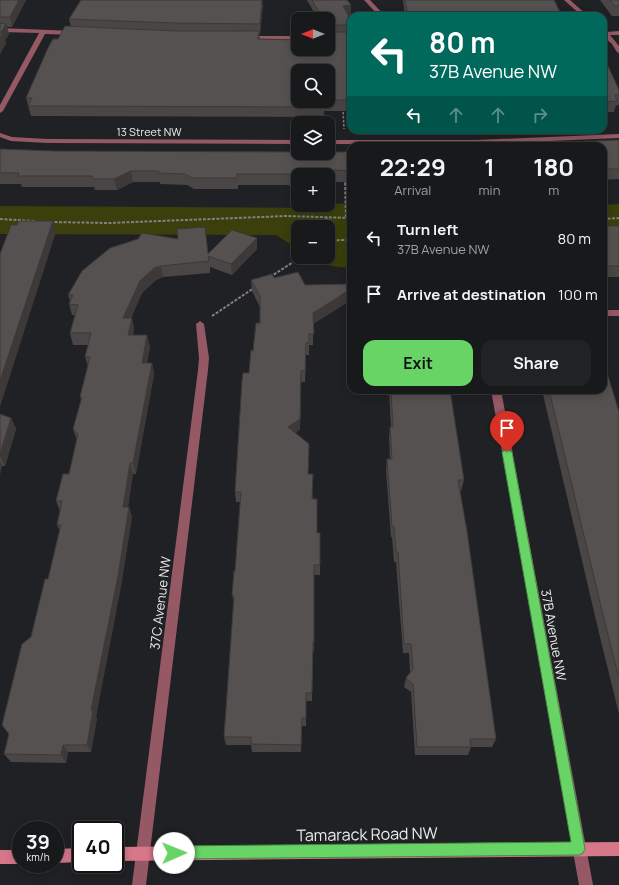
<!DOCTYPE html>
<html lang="en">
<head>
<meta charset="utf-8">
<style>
	body { margin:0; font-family:Manrope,sans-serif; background:#212224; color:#f1f3f6; height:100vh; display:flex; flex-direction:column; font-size:15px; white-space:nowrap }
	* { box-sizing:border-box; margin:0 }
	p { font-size:13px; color:#9fa0a3 }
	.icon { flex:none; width:22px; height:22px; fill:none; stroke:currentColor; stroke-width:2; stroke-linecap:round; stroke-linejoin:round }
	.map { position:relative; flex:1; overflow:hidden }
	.details { position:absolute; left:347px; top:142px; width:260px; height:252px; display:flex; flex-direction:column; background:#18191b; border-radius:12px; box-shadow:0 2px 10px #0003,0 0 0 1px #36383a }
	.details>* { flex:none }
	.hud { position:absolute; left:347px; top:12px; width:260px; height:122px; border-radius:12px; box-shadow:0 2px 10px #0003,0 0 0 1px #36383a; background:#00695c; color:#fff; overflow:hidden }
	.needle { width:26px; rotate:270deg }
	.tools { position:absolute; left:291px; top:12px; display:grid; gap:8px }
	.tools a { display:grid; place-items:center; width:44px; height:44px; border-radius:8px; background:#18191b; box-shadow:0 2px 10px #0003,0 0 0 1px #36383a; font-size:20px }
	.speed { position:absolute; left:12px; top:821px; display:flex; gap:8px; font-size:20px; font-weight:700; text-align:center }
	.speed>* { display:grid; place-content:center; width:52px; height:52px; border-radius:50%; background:#18191b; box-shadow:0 2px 10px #0003,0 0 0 1px #36383a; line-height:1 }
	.speed small { font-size:10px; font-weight:400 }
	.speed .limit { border:2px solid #111; border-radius:6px; background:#fff; color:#111 }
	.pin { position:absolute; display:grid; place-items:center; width:34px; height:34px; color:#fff; margin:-41px -17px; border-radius:50% 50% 50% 0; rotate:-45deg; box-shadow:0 0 4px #0007 }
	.pin .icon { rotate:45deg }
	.me { position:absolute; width:44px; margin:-22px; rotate:89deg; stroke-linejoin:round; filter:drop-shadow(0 0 3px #0008) }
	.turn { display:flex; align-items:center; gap:14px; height:84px; padding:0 16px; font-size:18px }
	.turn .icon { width:52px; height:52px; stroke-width:2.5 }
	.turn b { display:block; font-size:28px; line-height:34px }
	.lanes { display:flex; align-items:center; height:38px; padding:0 16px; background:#0003; justify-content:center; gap:20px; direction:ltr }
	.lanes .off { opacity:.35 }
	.eta { display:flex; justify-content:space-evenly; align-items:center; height:68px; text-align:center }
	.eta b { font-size:24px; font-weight:700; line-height:28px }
	.action { display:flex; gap:8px; margin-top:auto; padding:8px 16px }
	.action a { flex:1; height:46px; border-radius:12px; background:#68d465; color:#111; font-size:16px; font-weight:700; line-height:46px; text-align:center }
	.action a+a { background:#212224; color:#f1f3f6 }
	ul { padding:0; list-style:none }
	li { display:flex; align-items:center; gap:12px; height:56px; padding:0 16px }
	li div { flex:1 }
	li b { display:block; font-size:15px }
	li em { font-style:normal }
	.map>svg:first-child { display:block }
	.green { fill:#3a3f0b }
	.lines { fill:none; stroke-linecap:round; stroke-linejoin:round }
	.path-far1 { stroke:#808183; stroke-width:1.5; stroke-dasharray:2.5 1.5; stroke-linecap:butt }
	.path { stroke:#808183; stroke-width:2; stroke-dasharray:3 1.5; stroke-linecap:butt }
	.street { fill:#945964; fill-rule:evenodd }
	.secondary { fill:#d6778a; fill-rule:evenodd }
	.wall { fill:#494645; fill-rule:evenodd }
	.shaded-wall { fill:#3c3938 }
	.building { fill:#555150; stroke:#3c3938 }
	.route { fill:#68d465; stroke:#448a42 }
	.labels { text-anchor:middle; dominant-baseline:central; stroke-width:4; stroke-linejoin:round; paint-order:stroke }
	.far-street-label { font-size:11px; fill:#ebecee; stroke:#202124 }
	.street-label { font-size:13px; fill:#ebecee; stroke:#202124 }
	.near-street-label { font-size:16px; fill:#ebecee; stroke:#202124 }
</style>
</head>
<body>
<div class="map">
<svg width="619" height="885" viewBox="0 0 619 885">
	<rect width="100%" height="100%" fill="#202124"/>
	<path class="green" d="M351,203v65l-20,-2 -18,-9h15v-30h-30v22l-22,-14 -276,-1v-28l320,2 14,-4z
		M619,204v25l-16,1v-25z"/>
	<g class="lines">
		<path class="path-far1" d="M343,108l1,21"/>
		<path class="path" d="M345,178l1,40
			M325,217l8,6 1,7 -6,8
			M0,219l35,2
			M603,219l16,-1
			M50,222l59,1 178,-7 64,2
			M328,243l11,-3h12
			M270,277l31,-20
			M212,316l42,-28"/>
		<path class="street" d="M364,0h6l15,16h-6z
			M564,0h6l18,16h-6z
			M0,28l74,3 3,2 -3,2 -29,-1 -42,77 -3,2v-8l39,-72 -39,-1z
			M603,29l4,3 12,-1v4h-9l9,11v7l-2,-1 -5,-8 -9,-8z
			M246,36h52v4l-54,-1v-2z
			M328,36h23v4h-23z
			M0,133l12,4 35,2 251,1v4l-251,-1 -36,-2 -11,-4z
			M619,134v4l-143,6h-148v-4h148z
			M603,310h16v6h-16z
			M200,321l4,3 5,34 -1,12 -62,515h-14l66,-515 1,-12 -3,-34z
			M491,390h10l92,495h-14z"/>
		<path class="secondary" d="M619,842v14l-504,5v-14z
			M81,848v14l-26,1v-14z
			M0,850h21v14h-21z"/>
	</g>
	<path class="wall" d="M0,0h26l-14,27h-5l2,7 -4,6 1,3 -6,11z
		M307,0h40l4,5v10h-2l2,5v91h-27v6l-293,-1 -5,-18 32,-59 13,-12 -2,-8 194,-15 -3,30h-1l1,5 71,1v-5h-3v-16h-10zM328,71v30h-30z
		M403,0h151l8,16h-157z
		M600,0h19v16h-7z
		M603,55l16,35v13l-1,3 -2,-1 -2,7h-11z
		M619,140v39l-16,1v-34l-82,-2z
		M0,149l54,2 297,1v30h-17l-1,6h-5v-13h-30v12h-5l-5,-2h-50v4h-44l-7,-4 -27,-1v-2h-27l-16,8h-22l-1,-3h-72l-1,-3h-21z
		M603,224l1,2h15v51h-16z
		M257,238v11l-25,26 -22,-8v6l-47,4 -7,3 -14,13 -11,25h1l2,11 -1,6 17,12 -3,16h5l2,11 -18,100h-3l-5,33h1l3,10 -11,69 -25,130 1,2 -6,34h-23l-2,11 -55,-1 -7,-8 27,-117 17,-58 12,-48 -3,-6 3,-14 -4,-10 13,-27 8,-34 -4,-11 8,-29 -1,-3 8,-31 -3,-9 3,-12h-15l-3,-12 5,-18h-3l-3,-11 1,-3 -2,-6 70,-56 70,15z
		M274,278l31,7 46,15 -38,24v21h-4v10h-3l-1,27h-4l-1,48 -5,3 14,11 -1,30 5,25 4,34 3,32v10h-6v77l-1,-1 -1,50h-6v25h-4l-1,26h-49l-1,-7h-25l-2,-8 10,-134 -2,-8 3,-24 5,-69h-4l-1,-10 14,-119 11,-50v-16l-8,-16 -1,-11z
		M603,339l4,13 -4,8 16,52v302l-20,-81 -57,-243h61z
		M389,390h61l14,90 -3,11h-1l36,248 -4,8h-21l-3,8h-53l-4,-63 -7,-5 2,-9 4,-6 -1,-19h-6l-7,-91h-2l-2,-25h-1l-5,-67 1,-11h3l-1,-21 1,-11h1z
		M0,414l11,4 5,11 -11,37h-3l-2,8z"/>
	<path class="shaded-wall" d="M19,0h7l-14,27 -2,-10z
		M262,0l1,4 -3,30v-10z
		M351,5v10l-8,1v-10z
		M6,24l3,10 -4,6 1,3 -6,11v-16l1,-5z
		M131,171l2,11 -16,8 -3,-11z
		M53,221l3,11 -56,175v-26z
		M257,238v11l-25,26 -1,-11z
		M161,266l2,11 -7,3 -14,13 -17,36 -2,-11 17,-37 14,-13z
		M351,289v11l-38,24v-11z
		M132,318l2,11 -3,18 -3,-12z
		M147,335l3,12 -5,27 -3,-11z
		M152,363l2,11 -18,100 -3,-11z
		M301,371l-1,59 -12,8v-11z
		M11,418l5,11 -11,37 -5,-10v-2z
		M0,461l2,5 -2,8z
		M130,463l3,11 -7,43 -3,-10z
		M129,507l3,10 -11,69 -25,130 1,2 -6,34 -4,-7 4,-35z
		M63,745l5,7 -2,11 -5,-8z"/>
	<path class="building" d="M0,0h19l-9,17h-10z
		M81,0h181l-2,24 -84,-1 -107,-4z
		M312,0h35l4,5 -8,1 8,14v5h-23v-6h-5z
		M405,0h149l8,16h-154z
		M610,0h9v6h-4z
		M0,23l6,1 -5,9h2l-3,5z
		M65,26l111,5h83l-1,8 40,1v9h30v-9h8l-5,-8h20v68h-23v-29h-30v30h26v6l-296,-1 4,-8h-6l22,-50 5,-9h5z
		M603,55l16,35v5h-4l2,6 -14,1z
		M619,140v29h-16v-23h-242v-1l160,-1z
		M0,149l54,2 244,1v1h30v-1h23v19l-17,-1v7h-6v-2h-30v1h-6l-4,-2h-51v4h-45l-7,-4 -27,-1 1,-2h-28l-17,8h-22l1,-3h-75l1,-3h-19z
		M19,221h34l-53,160v-127l11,-29h6z
		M603,224l1,2h15v40h-16z
		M205,227l3,27 24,-24 25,8 -26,26 -23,-8 1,5 -48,5 -7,2 -14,13 -17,37h9l-4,17h19l-5,28h10l-19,100h-3l-7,44h6l-11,69 -27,134h2l-6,35h-24l-2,10 -57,-1 5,-20 -7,-9 20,-81 9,-7 14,-58h3l10,-42 3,-12h-4l5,-24h-6l7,-27h6l9,-40 -5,-5 9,-32h-2l10,-40h-5l6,-24h-21l8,-28 -9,-1 4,-9h-5l14,-24 28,-23 28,-9 4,-6 36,6 -1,-10z
		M298,272l7,13 46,-1v5l-38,24 1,21h-5v9h-3l-1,28h-4l-1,48 -12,8 21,17 -1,30h5l-1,25h5v34h3v32h-6v77h-1l-1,51h-6v25h-4l-1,27 -50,-1v-7h-27l10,-141 -2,-1 2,-24h1l6,-79h-6l7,-111 1,-8h6l2,-23 2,1 3,-28h4v-27l-9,-16 21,-6 2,4z
		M603,339l4,13h-4z
		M603,359l16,53v266l-14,-55 -56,-233h54z
		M391,390h59l14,90h-6l9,51 29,208h-26l1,8h-54l-4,-63 -7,-6 7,-9 -2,-25h-7l-6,-92h-2l-2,-26h-2l-5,-67h5l-2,-32h3z
		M0,414l11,4 -11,36z"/>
	<path class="route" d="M507,449l5,3 73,397 -2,4 -4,2 -405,4 -4,-2 -2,-4 2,-5 4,-2 397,-4 -69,-390z"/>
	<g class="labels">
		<g class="far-street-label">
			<text x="149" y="131">13 Street NW</text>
		</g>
		<g class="street-label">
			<text transform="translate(160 603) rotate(-83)">37C Avenue NW</text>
			<text transform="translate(554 635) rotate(80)">37B Avenue NW</text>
		</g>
		<g class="near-street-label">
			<text transform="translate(367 834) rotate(-1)">Tamarack Road NW</text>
		</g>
	</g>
</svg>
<div class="tools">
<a><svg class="needle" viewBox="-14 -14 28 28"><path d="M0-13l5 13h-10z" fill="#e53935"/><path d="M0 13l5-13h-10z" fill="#9fa0a3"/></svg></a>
<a><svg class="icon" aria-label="search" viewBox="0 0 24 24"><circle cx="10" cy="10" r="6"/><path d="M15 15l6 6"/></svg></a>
<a><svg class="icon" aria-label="layers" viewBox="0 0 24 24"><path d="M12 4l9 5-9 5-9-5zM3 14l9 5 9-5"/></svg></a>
<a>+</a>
<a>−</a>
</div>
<div class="speed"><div>39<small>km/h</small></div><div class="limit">40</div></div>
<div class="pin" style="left:507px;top:452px;background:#d93025"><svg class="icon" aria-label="arrive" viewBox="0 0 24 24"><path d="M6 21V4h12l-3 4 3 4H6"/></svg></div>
<svg class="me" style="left:174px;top:853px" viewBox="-20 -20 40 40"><circle r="19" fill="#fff"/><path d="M0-13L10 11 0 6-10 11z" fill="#68d465"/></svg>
<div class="hud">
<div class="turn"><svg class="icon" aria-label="left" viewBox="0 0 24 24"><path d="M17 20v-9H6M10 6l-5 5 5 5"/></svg><div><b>80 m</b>37B Avenue NW</div></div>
<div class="lanes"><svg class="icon" aria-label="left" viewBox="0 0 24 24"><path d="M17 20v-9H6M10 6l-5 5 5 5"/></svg><svg class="icon off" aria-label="ahead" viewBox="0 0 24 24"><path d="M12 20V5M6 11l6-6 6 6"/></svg><svg class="icon off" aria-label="ahead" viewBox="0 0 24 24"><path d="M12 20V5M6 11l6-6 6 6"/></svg><svg class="icon off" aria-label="right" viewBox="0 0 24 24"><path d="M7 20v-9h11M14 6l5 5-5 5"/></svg></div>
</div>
<section class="details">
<div class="eta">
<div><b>22:29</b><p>Arrival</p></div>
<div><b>1</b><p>min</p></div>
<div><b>180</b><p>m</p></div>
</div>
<ul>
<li><svg class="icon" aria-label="left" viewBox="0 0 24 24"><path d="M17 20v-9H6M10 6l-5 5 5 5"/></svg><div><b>Turn left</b><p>37B Avenue NW</p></div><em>80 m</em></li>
<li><svg class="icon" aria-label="arrive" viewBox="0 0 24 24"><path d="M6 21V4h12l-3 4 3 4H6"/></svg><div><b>Arrive at destination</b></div><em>100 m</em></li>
</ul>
<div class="action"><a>Exit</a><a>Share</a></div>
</section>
</div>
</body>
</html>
